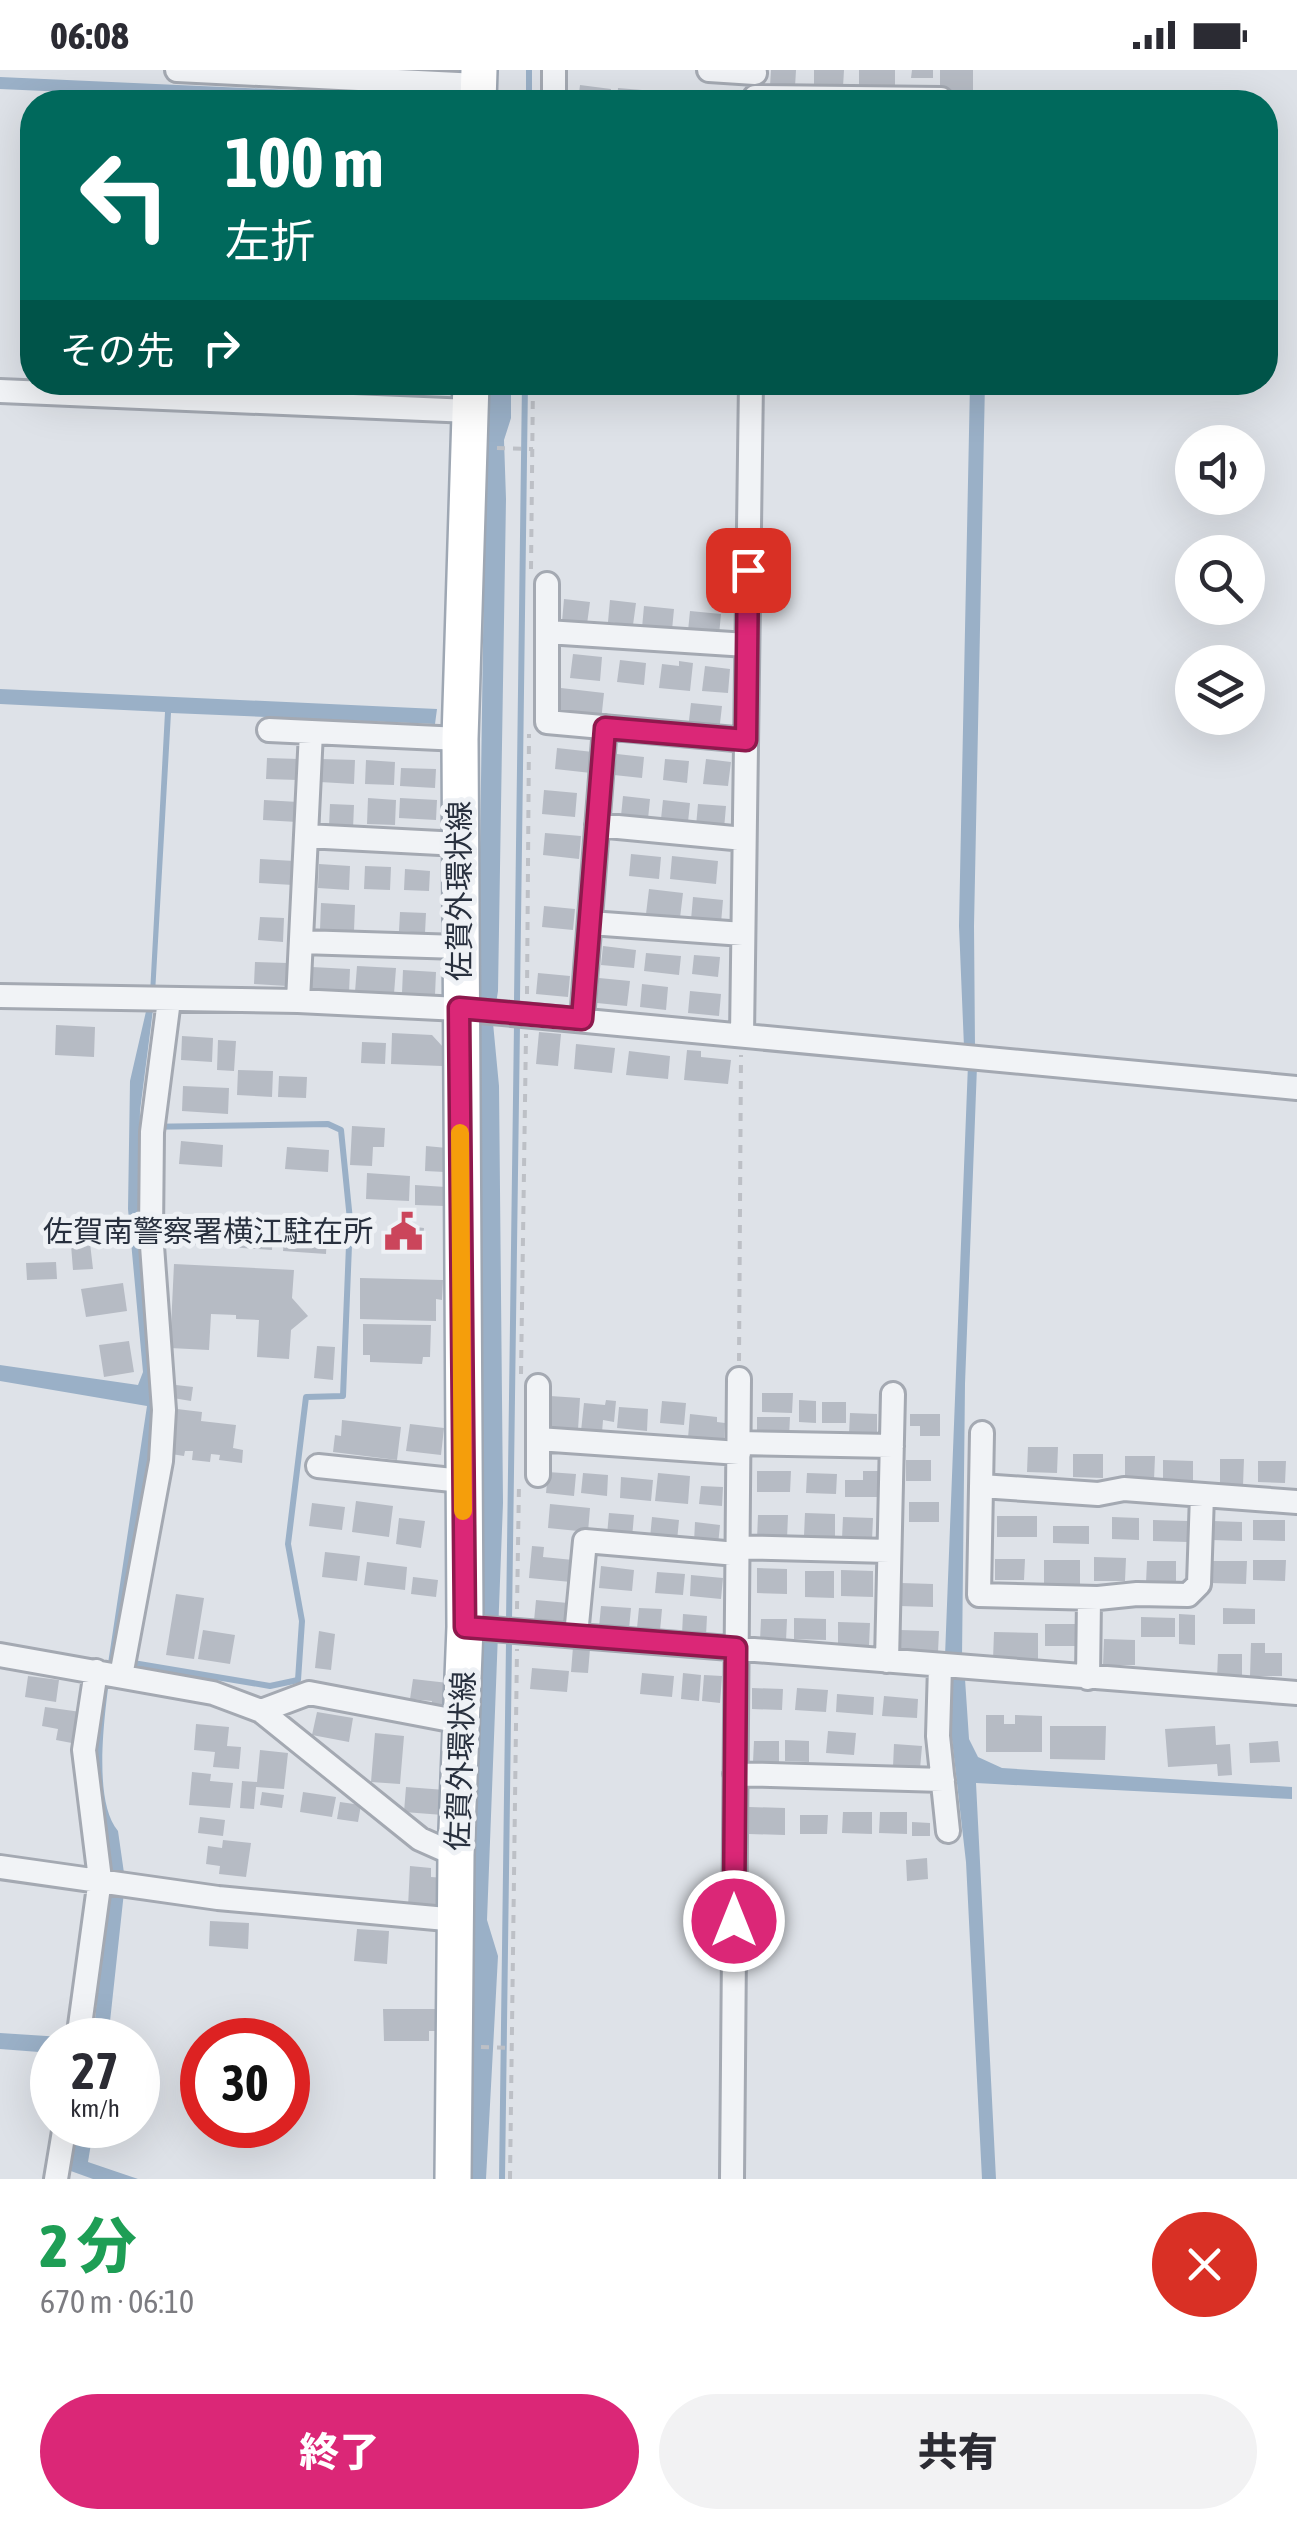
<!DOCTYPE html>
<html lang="ja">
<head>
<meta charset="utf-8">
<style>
	body { margin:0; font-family:"Asap Condensed","Noto Sans JP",sans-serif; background:#f2f2f3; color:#2b2b33; height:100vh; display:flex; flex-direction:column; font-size:38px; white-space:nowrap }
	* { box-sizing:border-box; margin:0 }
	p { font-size:32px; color:#7c7c81 }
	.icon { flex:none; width:55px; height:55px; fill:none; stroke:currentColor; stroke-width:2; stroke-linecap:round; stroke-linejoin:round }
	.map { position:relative; height:2109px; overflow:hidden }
	.side { display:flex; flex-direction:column; background:#fff; flex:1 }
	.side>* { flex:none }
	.banner { position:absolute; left:20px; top:20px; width:1258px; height:305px; border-radius:40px; box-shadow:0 10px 40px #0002; background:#00695c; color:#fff; overflow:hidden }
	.fabs { position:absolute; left:1175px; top:355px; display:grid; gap:20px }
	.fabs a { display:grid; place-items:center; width:90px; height:90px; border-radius:50%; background:#fff; box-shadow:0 10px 40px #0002; font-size:50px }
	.speed { position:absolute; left:30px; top:1948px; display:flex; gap:20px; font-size:50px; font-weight:700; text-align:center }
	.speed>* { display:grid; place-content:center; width:130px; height:130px; border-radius:50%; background:#fff; box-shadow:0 10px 40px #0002; line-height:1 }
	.speed small { font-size:25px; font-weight:400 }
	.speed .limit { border:15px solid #d22; background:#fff; color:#111 }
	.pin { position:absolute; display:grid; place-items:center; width:85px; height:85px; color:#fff; margin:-42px; border-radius:20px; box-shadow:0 5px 15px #0006 }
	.me { position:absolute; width:110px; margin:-55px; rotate:0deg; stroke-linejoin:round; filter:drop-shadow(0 0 8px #0008) }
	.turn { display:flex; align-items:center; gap:35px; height:210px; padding:0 40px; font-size:45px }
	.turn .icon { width:130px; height:130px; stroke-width:2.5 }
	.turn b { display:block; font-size:70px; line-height:85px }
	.then { display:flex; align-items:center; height:95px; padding:0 40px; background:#0003; gap:20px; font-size:38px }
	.round { display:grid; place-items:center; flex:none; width:105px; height:105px; border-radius:52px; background:#f2f2f3 }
	.head { display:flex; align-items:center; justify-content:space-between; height:170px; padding:0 40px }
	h1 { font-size:60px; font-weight:800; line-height:75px; color:#1e9e55 }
	.button { display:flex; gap:20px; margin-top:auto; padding:20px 40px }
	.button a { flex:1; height:115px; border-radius:60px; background:#db2777; color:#fff; font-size:40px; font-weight:800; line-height:115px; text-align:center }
	.button a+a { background:#f2f2f3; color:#2b2b33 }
	.status { display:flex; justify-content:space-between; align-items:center; height:70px; padding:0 50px; background:#fff; direction:ltr }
	.status svg { height:28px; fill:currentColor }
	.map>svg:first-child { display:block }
	.water { fill:#9ab0c7 }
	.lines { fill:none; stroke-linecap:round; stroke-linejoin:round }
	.stream { stroke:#9ab0c7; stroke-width:6 }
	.building { fill:#b6bbc4 }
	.street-casing { stroke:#a4a9b2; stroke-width:28 }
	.primary-casing { stroke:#9ea7b3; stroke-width:40 }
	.path { stroke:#bdc0c6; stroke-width:4; stroke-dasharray:8 8; stroke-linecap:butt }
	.street { stroke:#f1f3f6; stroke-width:22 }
	.primary { stroke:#fff; stroke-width:35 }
	.route-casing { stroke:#8e194d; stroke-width:25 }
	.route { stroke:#db2777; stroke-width:18 }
	.slow { stroke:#f59e0b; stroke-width:18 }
	.labels { text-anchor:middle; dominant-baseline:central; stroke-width:10; stroke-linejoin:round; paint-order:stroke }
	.street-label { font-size:30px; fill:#28303e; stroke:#eef1f5 }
	.poi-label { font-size:30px; fill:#28303e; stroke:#eef1f5; text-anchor:end }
</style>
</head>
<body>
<div class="status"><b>06:08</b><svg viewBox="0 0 49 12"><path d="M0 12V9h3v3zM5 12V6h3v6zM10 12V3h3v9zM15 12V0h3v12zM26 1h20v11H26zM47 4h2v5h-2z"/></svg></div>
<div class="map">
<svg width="1297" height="2109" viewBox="0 0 1297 2109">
	<rect width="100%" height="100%" fill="#dee2e8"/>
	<path class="water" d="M0,7l405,18v7h-113l-292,-13z
		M511,312v36l-7,22 2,59 -8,492 -5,32 6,63 4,417 -16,417 11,36 -12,223h-17l2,-296 13,-271 -6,-20v-603l8,-557 2,-49z
		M985,312l-11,544 1,122 -11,-1 -5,-121 11,-543z
		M0,619l437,20 -2,15 -264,-11 -16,281 -15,117 -2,126 17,170 -3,46 -36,207 -5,6c-5,39 -20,133 7,165l6,42 -6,1 6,18 -16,148h-56v13l-52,-4v-16l93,6 15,-150 -14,-133 53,-350 -147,-25v-16l138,20 5,-13 -15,-163 2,-128 20,-87 15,-282 -165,-8z
		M968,994l9,2 -12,318 -3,274 -17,-2z
		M949,1608l16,1 4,60 9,18 24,11 290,19v12l-316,-16 20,396h-14l-16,-317 -15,-131z
		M76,2055h18l-6,37 50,17h-45l-25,-9z"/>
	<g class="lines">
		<path class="stream" d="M529,32v-32
			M517,930l8,-618
			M509,1551l8,-597
			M127,1592l143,24 28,-6 4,-59 -14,-77 18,-147 37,-1 7,-176 -9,-90 -13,-6 -188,3
			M502,2109l7,-537"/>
	</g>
	<path class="building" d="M771,0h25l-1,17 -25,-1z
		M814,0h30l-1,17 -29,-1z
		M859,0h36v18h-36z
		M912,0h21v8h-22z
		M940,0h33v20h-33z
		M580,15l31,4 -2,13h-31z
		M618,18l36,3 -1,11h-36z
		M665,21l25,3 -1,8h-26z
		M707,23l40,4v5h-40z
		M564,529l26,3 -3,22 -25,-2z
		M610,530l26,3 -3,22 -25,-3z
		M644,536l30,3 -2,21 -30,-2z
		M690,541l31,3 -2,21 -31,-4z
		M573,584l29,3 -2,24 -30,-3z
		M620,590l26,3 -2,22 -27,-3z
		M679,591l14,2 -3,28 -31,-3 3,-24 17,2z
		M705,596l25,3 -2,24 -26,-2z
		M561,618l43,5 -3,28 -42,-5z
		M691,633l31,3 -3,26 -31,-3z
		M557,678l36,4 -2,21 -36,-4z
		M617,684l27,3 -2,21 -28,-3z
		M267,688l32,1 -1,21 -32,-1z
		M321,689l34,1 -1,24 -34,-2z
		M665,689l24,2 -2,22 -24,-3z
		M706,689l25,3 -3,24 -25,-2z
		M366,690l29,2 -1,23 -29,-1z
		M401,698l35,1 -1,19 -35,-2z
		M544,720l33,3 -2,24 -33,-3z
		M623,726l27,3 -2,20 -27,-3z
		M368,728l28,2 -1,25 -28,-1z
		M400,728l37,2 -1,20 -37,-2z
		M264,730l34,2 -1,20 -34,-2z
		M663,730l27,3 -2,19 -27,-3z
		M330,734l24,1 -1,24 -24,-2z
		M698,734l28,2 -2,23 -28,-3z
		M545,763l36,3 -2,23 -36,-4z
		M631,784l30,3 -2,22 -30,-3z
		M672,786l46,5 -2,23 -46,-5z
		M260,789l34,2 -1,24 -34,-2z
		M319,794l31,2 -1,24 -31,-2z
		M365,796l26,1 -1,23 -26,-1z
		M405,799l25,2 -1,20 -25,-1z
		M649,819l34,4 -3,25 -34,-4z
		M693,827l30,3 -2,23 -30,-3z
		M321,833l34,2 -1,26 -34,-1z
		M544,836l31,3 -2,21 -31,-3z
		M400,842l26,1 -1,20 -26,-2z
		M260,847l24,1 -1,24 -25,-2z
		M603,876l33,4 -2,18 -33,-3z
		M646,883l35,3 -2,19 -35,-4z
		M694,885l26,2 -2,20 -26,-3z
		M255,892l33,1 -1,23 -33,-2z
		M357,896l39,2 -2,26 -39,-2z
		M312,897l38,2 -1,24 -38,-1z
		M403,900l33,2 -1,23 -33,-2z
		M538,903l32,3 -2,21 -32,-3z
		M599,908l31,3 -3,25 -30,-3z
		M642,914l26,3 -2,23 -26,-3z
		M690,921l31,3 -2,22 -31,-3z
		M56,955l39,2 -1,30 -39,-2z
		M539,962l22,2 -3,32 -22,-2z
		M392,963l40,2 11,12 -1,19 -51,-2z
		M182,966l31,2 -1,24 -31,-2z
		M218,970l18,1 -2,30 -17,-1z
		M362,972l24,1 -1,21 -24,-1z
		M576,974l39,4 -3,25 -38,-4z
		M687,980l14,1v6l30,3 -3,24 -44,-4z
		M629,981l41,5 -2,23 -42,-4z
		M238,1000l35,1 -1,26 -35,-2z
		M279,1006l28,1 -1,21 -28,-1z
		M183,1016l46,2 -1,26 -46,-3z
		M352,1056l33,2 -1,19h-11l-1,19 -22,-1z
		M181,1071l42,4 -1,22 -43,-3z
		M426,1076l21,2 -2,24 -20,-1z
		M287,1077l42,3 -1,22 -43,-3z
		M367,1103l43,3 -1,25 -43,-2z
		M415,1115l31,2 -1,19 -30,-1z
		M177,1151l42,3 -1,22 -43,-3z
		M391,1154l33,4 -2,21 -34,-4z
		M231,1155l42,3 -1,22 -43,-3z
		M285,1159l42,3 -1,22 -43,-3z
		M90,1173l3,26 -20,1 -2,-25z
		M56,1192l1,17 -30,1 -1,-17z
		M174,1194l120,6 -2,28 16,18 -17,14 -2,29 -32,-2 2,-37 -23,-1v-4l-25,-1 -2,36 -39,-2z
		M360,1208l83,2 -1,20 -6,-1v22l-76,-2z
		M123,1213l4,28 -41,6 -5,-28z
		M363,1254l68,1 -1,32h-7l-1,7 -52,-2v-7h-7z
		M129,1271l5,31 -30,5 -5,-32z
		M317,1276l18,1 -2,33 -19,-2z
		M176,1315l17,2 -2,14 -18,-3z
		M762,1323h31l-1,20 -30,-1z
		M550,1326l30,2 -2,32 -31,-3z
		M606,1330l10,1 -2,21 -11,-2 -1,13 -21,-2 3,-28 21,2z
		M799,1330l17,1v22l-17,-1z
		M662,1331l24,2 -2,22 -24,-2z
		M822,1332h24v21h-24z
		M619,1337l29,2 -1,22 -30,-3z
		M177,1339l25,3 -1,9 35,4 -3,23 10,2 -1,13 -23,-3 1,-5 -9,-1 -1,8 -18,-2 1,-9h-8l-1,5 -13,-2z
		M850,1343l27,1v21l-28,-1z
		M690,1344l27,3v5l8,1 -1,18 -36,-3z
		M910,1344h30v22h-20v-10h-10z
		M757,1347h33l-1,20h-32z
		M342,1350l59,7 -4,33 -64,-8 2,-17 6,1z
		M410,1354l34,4 -3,27 -35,-4z
		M1028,1377h30l-1,26 -30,-1z
		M1073,1384h30v24l-30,-1z
		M1125,1386h30l-1,24 -29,-1z
		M1220,1389h24l-1,27 -23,-1z
		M906,1390h25v21h-25z
		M1163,1390l30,1v21h-30z
		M1258,1391h28l-1,22 -27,-1z
		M757,1401h34l-1,21h-33z
		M863,1401h17v26h-35v-17h18z
		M548,1402l28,2 -2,22 -28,-3z
		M583,1403l25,2 -1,21 -26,-3z
		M658,1403l32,3 -2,28 -33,-3z
		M807,1403l30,1 -1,20 -30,-1z
		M621,1407l32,3 -2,21 -31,-3z
		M701,1416l22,1 -1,19 -23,-2z
		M356,1431l37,5 -4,31 -37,-5z
		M909,1432h30v20h-30z
		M312,1433l33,4 -3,23 -33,-4z
		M550,1434l40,4 -2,24 -40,-4z
		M609,1443l25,2 -2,23 -25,-3z
		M805,1443l30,1v23l-31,-1z
		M758,1445h30l-1,24h-30z
		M997,1446h40v21h-40z
		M652,1447l27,3 -2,21 -27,-3z
		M843,1447l30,1 -1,22 -30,-1z
		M1112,1447l27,1v22l-27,-1z
		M399,1448l26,3 -4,27 -25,-4z
		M1153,1450l35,1v21l-35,-1z
		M1253,1450h32v21l-32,-1z
		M1213,1451l29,1v19l-30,-1z
		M695,1452l25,3 -2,20 -24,-3z
		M1053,1456h36v18l-36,-1z
		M532,1476l12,1 -1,10 30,3 -2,22 -42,-4z
		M325,1482l35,4 -3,25 -35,-4z
		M1094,1487l32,1 -1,23h-31z
		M995,1489h30l-1,21h-29z
		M1044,1490h36v24h-36z
		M1253,1490h33l-1,21 -32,-1z
		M1147,1491h29v23l-30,-1z
		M1210,1491h37l-1,23 -36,-1z
		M367,1492l40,5 -2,23 -41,-5z
		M601,1496l33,4 -2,21 -33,-3z
		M757,1498l30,1v25l-30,-1z
		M841,1500l32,1v26l-32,-1z
		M805,1501h29v27l-29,-1z
		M657,1502l28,2 -2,21 -28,-2z
		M691,1505l32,3 -2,21 -31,-3z
		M413,1507l25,3 -2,17 -25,-3z
		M901,1513l32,1v23l-33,-1z
		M176,1524l28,4 -10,61 -28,-4z
		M536,1530l32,3 -2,20 -32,-2z
		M601,1536l30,2 -2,21 -30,-2z
		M639,1538l23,1 -2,22 -23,-3z
		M1223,1538l32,1v15h-32z
		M683,1544l24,2 -1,20 -24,-2z
		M1179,1544l16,1v30l-16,-1z
		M1141,1547l34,1v19h-34z
		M794,1548l32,1v21l-32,-1z
		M761,1549h26l-1,22h-26z
		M838,1552l32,1 -1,23 -31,-1z
		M1045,1554h30v22h-30z
		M203,1560l32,5 -5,29 -32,-5z
		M899,1560l40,1 -1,21 -39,-1z
		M319,1561l16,3 -4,36 -16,-2z
		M994,1562l44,1v27h-45z
		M1104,1569l31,1v25h-32z
		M1251,1573h14v10h17v23h-32z
		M573,1577l17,2 -2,24 -17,-1z
		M1218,1584h24v25h-25z
		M532,1598l37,3 -2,21 -37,-3z
		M642,1603l32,3 -2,21 -32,-3z
		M683,1603l18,2 -2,26 -18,-2z
		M704,1605l18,1 -2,27 -18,-2z
		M28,1606l31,4 -3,22 -31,-5z
		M413,1609l35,4 -3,26 -14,-2 1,-6 -22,-2z
		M752,1618l31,1 -1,21 -30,-1z
		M797,1618l31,2 -2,22 -31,-2z
		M837,1624l37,3 -1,18 -37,-3z
		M884,1626l34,3 -1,19 -35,-2z
		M45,1637l36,5 -4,32 -21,-4 2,-11 -16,-3z
		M317,1642l36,6 -4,24 -37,-7z
		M986,1645h18v9h11v-9l27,1v36h-56z
		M196,1654l33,3 -2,19 14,1 -2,22 -26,-2 2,-15 -21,-2z
		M1050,1656h56l-1,34 -55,-1z
		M1215,1656l1,19 14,-1 2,31 -14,1 -1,-12 -49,3 -3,-38z
		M828,1661l28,2 -2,22 -28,-2z
		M375,1663l29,3 -4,48 -29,-2z
		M785,1670l24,1v21l-24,-1z
		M754,1671h25v22l-26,-1z
		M1278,1671l2,21 -30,1 -1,-20z
		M894,1674l28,2 -2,23 -27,-2z
		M260,1680l28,3 -4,36 -28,-2 -2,22 -14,-1 2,-27 15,1z
		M192,1702l19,2 -1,7 23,2 -3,25 -41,-3z
		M406,1717l39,3 -2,25 -39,-3z
		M262,1722l22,3 -2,13 -22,-3z
		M303,1722l33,5 -4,20 -32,-5z
		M340,1732l21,3 -3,17 -21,-3z
		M749,1737l36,1v27l-36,-1z
		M843,1742h29v22l-30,-1z
		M880,1742h27v22l-28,-1z
		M800,1745h28l-1,19h-27z
		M200,1747l25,3 -2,16 -25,-3z
		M912,1752l18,1v13h-18z
		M223,1770l28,3 -5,34 -27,-3 1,-8 -14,-2 2,-18 14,2z
		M927,1788l1,21 -21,2 -1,-21z
		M410,1796l21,2v9l14,1 -2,31 -35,-2z
		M210,1851l39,2 -1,26 -39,-3z
		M357,1859l32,2 -2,33 -33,-3z
		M383,1939h59v22h-13v10h-45z"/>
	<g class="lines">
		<defs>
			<path id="street" d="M177,0l301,15
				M554,0v32
				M709,0l46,3
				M755,27l186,2
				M0,321l470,20
				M547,514v138l199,18
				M547,562l200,13
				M269,660l191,9
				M597,755l147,14
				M306,766l153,8
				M590,853l153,11
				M301,872l158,5
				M0,926l298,5 161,8 838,79
				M298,931l13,-269
				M582,949l23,-292
				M742,965l9,-653
				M538,1316v89
				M982,1363l-3,162 119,3 39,-4 51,1 11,-11 3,-89
				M538,1369l201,14
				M739,1373l153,3
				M318,1396l144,15
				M981,1416l117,8 26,-5 173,13
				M738,1477l151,4
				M465,1557l832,66
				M576,1565l9,-94 152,13
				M0,1585l213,38 48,18 159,128 36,16
				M887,1591l6,-267
				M940,1596l-2,70 10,95
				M121,1606l40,-215 3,-51 -13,-178 1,-100 17,-132
				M1088,1608l1,-80
				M261,1641l48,-18 152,29
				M735,1704l208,6
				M0,1797l218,31 239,22
				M78,1970l22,-161 -16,-129 12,-79
				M56,2109l9,-54
				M732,2109l7,-800"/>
			<path id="primary" d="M478,32l1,-32
				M453,2109l3,-324 9,-228 -5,-888 11,-357"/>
		</defs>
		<use href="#street" class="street-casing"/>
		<use href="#primary" class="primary-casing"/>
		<path class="path" d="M497,378l36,1
			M531,499l2,-187
			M527,924l2,-260
			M739,1291l2,-306
			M521,1304l5,-340
			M517,1539l2,-125
			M481,1977l30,1
			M510,2109l7,-530"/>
		<use href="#street" class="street"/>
		<use href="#primary" class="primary"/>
	</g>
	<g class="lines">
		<defs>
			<path id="route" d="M734,1851l2,-273 -271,-21 -6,-619 123,11 23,-291 141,12 2,-170"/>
		</defs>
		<use href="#route" class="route-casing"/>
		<use href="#route" class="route"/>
		<path class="slow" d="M460,1063l3,378"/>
	</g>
	<defs>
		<symbol id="civic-bare" viewBox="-9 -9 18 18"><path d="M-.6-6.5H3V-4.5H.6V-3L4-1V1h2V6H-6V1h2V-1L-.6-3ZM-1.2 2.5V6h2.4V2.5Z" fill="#cb455b" stroke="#eef1f5" stroke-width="2.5" paint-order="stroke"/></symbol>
	</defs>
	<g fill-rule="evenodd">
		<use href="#civic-bare" x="376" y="1134" width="55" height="55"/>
	</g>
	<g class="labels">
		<g class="street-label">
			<text transform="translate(459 821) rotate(-90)">佐賀外環状線</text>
			<text transform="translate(460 1691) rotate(-88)">佐賀外環状線</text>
		</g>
		<g class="poi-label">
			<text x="373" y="1161">佐賀南警察署横江駐在所</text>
		</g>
	</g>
</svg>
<div class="fabs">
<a><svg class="icon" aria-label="sound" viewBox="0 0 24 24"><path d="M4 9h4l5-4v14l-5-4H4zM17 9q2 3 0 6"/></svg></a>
<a><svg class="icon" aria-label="search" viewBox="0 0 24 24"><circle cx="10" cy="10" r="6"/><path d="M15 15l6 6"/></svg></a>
<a><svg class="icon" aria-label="layers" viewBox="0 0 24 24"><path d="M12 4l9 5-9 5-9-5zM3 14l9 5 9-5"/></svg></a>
</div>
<div class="speed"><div>27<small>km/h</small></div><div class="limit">30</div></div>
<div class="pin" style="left:748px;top:500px;background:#d93025"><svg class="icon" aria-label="arrive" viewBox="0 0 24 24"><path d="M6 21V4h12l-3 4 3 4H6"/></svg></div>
<svg class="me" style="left:734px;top:1851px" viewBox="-20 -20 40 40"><circle r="17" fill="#db2777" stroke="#fff" stroke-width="3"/><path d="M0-11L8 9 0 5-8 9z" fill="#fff"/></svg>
<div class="banner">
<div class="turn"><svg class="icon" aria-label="left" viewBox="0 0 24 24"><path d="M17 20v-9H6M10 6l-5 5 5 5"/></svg><div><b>100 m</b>左折</div></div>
<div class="then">その先<svg class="icon" aria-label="right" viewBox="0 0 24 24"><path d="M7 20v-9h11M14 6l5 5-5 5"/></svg></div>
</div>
</div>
<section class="side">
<div class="head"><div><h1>2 分</h1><p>670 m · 06:10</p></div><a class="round" style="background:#d93025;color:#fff"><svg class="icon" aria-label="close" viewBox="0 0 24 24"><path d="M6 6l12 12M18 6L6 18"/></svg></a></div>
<div class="button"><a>終了</a><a>共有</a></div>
</section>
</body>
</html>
